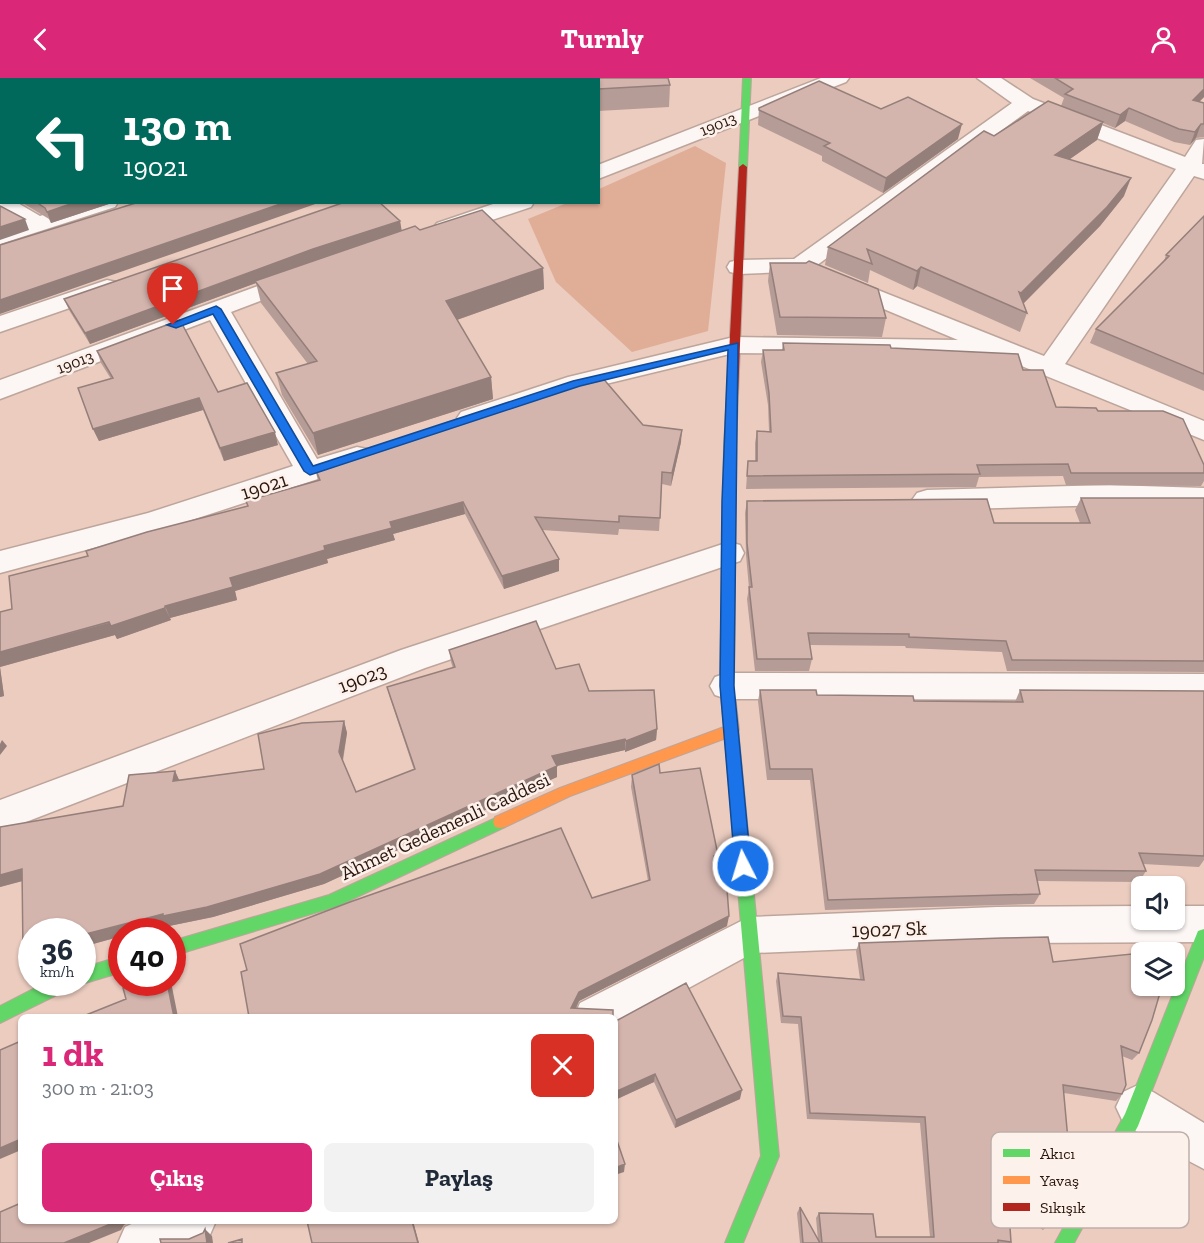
<!DOCTYPE html>
<html lang="tr">
<head>
<meta charset="utf-8">
<style>
	body { margin:0; font-family:"Zilla Slab",serif; background:#f2f2f3; color:#1f2937; height:100vh; display:flex; flex-direction:column; font-size:22px; white-space:nowrap }
	* { box-sizing:border-box; margin:0 }
	p { font-size:20px; color:#747a83 }
	.icon { flex:none; width:33px; height:33px; fill:none; stroke:currentColor; stroke-width:2; stroke-linecap:round; stroke-linejoin:round }
	.map { position:relative; flex:1; overflow:hidden }
	.side { position:absolute; left:18px; top:936px; width:600px; height:210px; display:flex; flex-direction:column; background:#fff; border-radius:9px; box-shadow:0 2px 4px #0004 }
	.side>* { flex:none }
	.banner { position:absolute; left:0px; top:0px; width:600px; height:126px; box-shadow:0 2px 4px #0004; background:#00695c; color:#fff; overflow:hidden }
	.controls { position:absolute; left:1131px; top:798px; display:grid; gap:12px }
	.controls a { display:grid; place-items:center; width:54px; height:54px; border-radius:9px; background:#fff; box-shadow:0 2px 4px #0004; font-size:30px }
	.speed { position:absolute; left:18px; top:840px; display:flex; gap:12px; font-size:30px; font-weight:700; text-align:center }
	.speed>* { display:grid; place-content:center; width:78px; height:78px; border-radius:50%; background:#fff; box-shadow:0 2px 4px #0004; line-height:1 }
	.speed small { font-size:15px; font-weight:400 }
	.speed .limit { border:9px solid #d22; background:#fff; color:#111 }
	.pin { position:absolute; display:grid; place-items:center; width:51px; height:51px; color:#fff; margin:-62px -26px; border-radius:50% 50% 50% 0; rotate:-45deg; box-shadow:0 0 6px #0007 }
	.pin .icon { rotate:45deg }
	.me { position:absolute; width:66px; margin:-33px; rotate:355deg; stroke-linejoin:round; filter:drop-shadow(0 0 4px #0008) }
	.turn { display:flex; align-items:center; gap:21px; height:126px; padding:0 24px; font-size:27px }
	.turn .icon { width:78px; height:78px; stroke-width:2.5 }
	.turn b { display:block; font-size:42px; line-height:51px }
	.round { display:grid; place-items:center; flex:none; width:63px; height:63px; border-radius:9px; background:#f2f2f3 }
	.headline { display:flex; align-items:center; justify-content:space-between; height:102px; padding:0 24px }
	h1 { font-size:36px; font-weight:700; line-height:45px; color:#db2777 }
	.action { display:flex; gap:12px; margin-top:auto; padding:12px 24px }
	.action a { flex:1; height:69px; border-radius:9px; background:#db2777; color:#fff; font-size:24px; font-weight:700; line-height:69px; text-align:center }
	.action a+a { background:#f2f2f3; color:#1f2937 }
	header { display:flex; justify-content:space-between; align-items:center; height:78px; padding:0 24px; background:#db2777; color:#fff; font-size:27px; font-weight:700 }
	.map>svg:first-child { display:block }
	.green { fill:#e0ad97 }
	.lines { fill:none; stroke-linecap:round; stroke-linejoin:round }
	.lane-casing { stroke:#bda59b; stroke-width:3 }
	.street-casing { stroke:#bda59b; stroke-width:3 }
	.fast-casing { stroke:#bda59b; stroke-width:2 }
	.slow-casing { stroke:#bda59b; stroke-width:2 }
	.jam-casing { stroke:#bda59b; stroke-width:2 }
	.lane { fill:#fcf7f5; fill-rule:evenodd }
	.street { fill:#fcf7f5; fill-rule:evenodd }
	.fast { fill:#63d668; fill-rule:evenodd }
	.slow { fill:#ff974d; fill-rule:evenodd }
	.jam { fill:#b3261e; fill-rule:evenodd }
	.wall { fill:#b69c96 }
	.shaded-wall { fill:#947f7a }
	.building { fill:#d4b5ae; stroke:#947f7a; stroke-width:1.5 }
	.route { fill:#1a73e8; stroke:#114b97; stroke-width:1.5 }
	.labels { text-anchor:middle; dominant-baseline:central; stroke-width:5; stroke-linejoin:round; paint-order:stroke }
	.far-street-label { font-size:16px; fill:#2b160e; stroke:#fdf1ec }
	.street-label { font-size:20px; fill:#2b160e; stroke:#fdf1ec }
	.key { fill:#fdf1ec; stroke:#beafa9; stroke-width:1.5 }
	.key-label { font-size:16px; fill:#2b160e }
</style>
</head>
<body>
<header><svg class="icon" aria-label="back" viewBox="0 0 24 24"><path d="M15 5l-7 7 7 7"/></svg>Turnly<svg class="icon" aria-label="person" viewBox="0 0 24 24"><circle cx="12" cy="8" r="4"/><path d="M4 21q1-7 8-7t8 7"/></svg></header>
<div class="map">
<svg width="1204" height="1165" viewBox="0 0 1204 1165">
	<rect width="100%" height="100%" fill="#ebccbf"/>
	<path class="green" d="M695,68l31,17 -18,168 -76,21 -76,-70 -28,-63 39,-16 31,-1 1,-13z"/>
	<g class="lines">
		<defs>
			<path id="lane" d="M249,0h12l-13,2z"/>
			<path id="street" d="M482,0h23l-24,2z
				M821,0h28l-3,4 -248,97v-14z
				M977,0h24l32,21 152,58 11,-17 8,-1 -2,25h2v15l-10,-3 -129,188 139,57v19l-207,-84 -263,-3 -149,36 -114,38 -10,-3 -4,-6 4,-6 107,-35 166,-40 224,3 -127,-53 -3,-5 3,-5 9,-2 204,81 132,-187 -148,-58 -219,160 -70,3 -9,-2 -3,-5 3,-5 9,-2 55,-1 218,-156z
				M0,118l2,6h14l24,14 43,-14h35l-3,5 -115,37v-15l19,-6 -19,-11z
				M499,124h35l-3,5 -78,26 -8,2 -8,-2 -4,-5 4,-5z
				M299,193l9,2 3,5 -3,5 -77,29 86,147 40,-12 10,2 4,7 -4,7 -203,66 -164,44v-22l148,-38 145,-47 -83,-146 -210,79v-19z
				M107,202l9,2 3,5 -3,5 -116,40v-16z
				M1110,407l94,3v20l-94,-3 -183,5 -10,-3 -5,-7 5,-7 10,-3z
				M729,464l11,3 4,8 -4,8 -315,107 -425,164v-32l401,-150z
				M727,595l477,1v26l-477,-1 -12,-4 -5,-9 5,-9z
				M1142,828v14h32v-14h30v36l-207,1 -244,10 -138,75v-11h-41l6,-14 169,-86 248,-10z
				M1138,1007l15,7 51,31v46l-57,-30 -24,-17 -7,-15 7,-15z
				M138,1143h78l-7,16 -14,6h-77l7,-16z"/>
			<path id="fast" d="M374,0h9l2,2h-10z
				M743,0h8l-4,89 -4,3 -4,-3z
				M731,644l5,2 2,4 41,428 -36,87h-18l36,-87 -37,-428 2,-4z
				M500,738l5,1 2,5 -2,5 -167,79 -166,50v-15l157,-46z
				M1204,851v28l-66,169 -64,117h-19l70,-129 71,-178 2,-5z
				M122,878v16l-40,12 -3,-2h3v-14z
				M47,904h26l-2,6 -71,35v-17z"/>
			<path id="slow" d="M327,0h10l2,2h-11z
				M484,0h14l-16,2z
				M730,365l6,4 -2,239 5,44 -2,4 -167,62 -65,31 -5,1 -5,-1 -2,-5 2,-5 65,-29 164,-61 -4,-41 4,-239z"/>
			<path id="jam" d="M535,0h11l-12,2z
				M743,86l4,3 -11,280 -6,4 -6,-4 15,-280z"/>
		</defs>
		<use href="#lane" class="lane-casing"/>
		<use href="#street" class="street-casing"/>
		<use href="#fast" class="fast-casing"/>
		<use href="#slow" class="slow-casing"/>
		<use href="#jam" class="jam-casing"/>
		<use href="#lane" class="lane"/>
		<use href="#street" class="street"/>
		<use href="#fast" class="fast"/>
		<use href="#slow" class="slow"/>
		<use href="#jam" class="jam"/>
	</g>
	<path class="wall" d="M591,0h77l2,7 -1,22 -71,4v-31l-7,-1z
		M1030,0h174v19l-5,5 5,1v34l-8,1 -6,7 -16,-3 -49,-21 -10,7 -12,-5 -6,17 -27,19 54,37 -24,30 -77,78 4,9 -7,19 -103,-46 -4,4 -43,-20 -2,13 -43,-18 3,-18 166,-111 67,-30 3,-8z
		M759,30l122,1 77,30 -75,54 -61,-32v-5l-64,-31z
		M21,124h94l-64,21 -2,-4z
		M1204,138v175l-114,-48 6,-14 68,-68 2,-6z
		M400,143l1,10 19,-1 123,38 1,21 -87,31 34,57 2,22 -175,56 -36,-60 -6,-22 32,-9 -47,-61 -5,-20 -166,61 -21,-34 -5,-11z
		M770,185l116,55 -4,19 -105,-2 -9,-54z
		M783,265l108,5 132,22 33,37 42,4 106,54v16l-3,5 -135,-1 -3,-9 -84,1 -3,10 -230,2 2,-28h7v-18l2,-12h12l-1,-26 -7,-43 2,-12h19z
		M97,273l121,41 60,53 -54,16 -21,-51 -104,31 -6,-12 18,-50 -10,-16z
		M643,347l38,17 -10,44 -9,-2 -3,47 -40,-2 -1,6 -76,-5 17,41 -55,18 -39,-75 -72,20 2,6 -68,19 1,4 -93,28 2,9 -67,18 1,2 -54,19 -2,-4 -115,32 4,29 -4,1v-85l12,-3 76,-53 160,-50 70,-25 -3,-13z
		M1081,420h123v174l-197,-1 -5,-19 -96,-4 -1,-2 -95,-1 2,14 -3,12h-54l-8,-72 2,-11 -3,-33 -1,-42 2,-12 247,22h86l-5,-13z
		M536,543l20,48 23,-5 10,27 65,-1 3,39 -1,11 -31,12v-2l-68,16v11l-233,107 -111,33 -44,9 -1,-2 -29,8h-17v4l-40,11v-15h-50v29l-9,-9 -1,-71 -22,6v-60l123,-21 6,-31 46,-4 4,9 85,-11 -6,-35 44,-11 42,-2 3,12 -4,28 13,31 58,-22 -24,-72 -3,-11 66,-19 -2,-6 -2,-12z
		M760,612l57,5 97,6 101,1 5,-12 184,1v169l-5,7 -56,-3 3,7 -7,11 -102,-1 3,13 -6,10 -209,6 -15,-130h-43l-9,-79z
		M660,695l57,90 10,63 -148,75 -3,7 -327,9 343,-119 56,-17 -17,-94 1,-12z
		M859,865l194,19 86,91 -7,7 -10,-4v38l-6,7 -52,-8 3,101 -6,6 -1,-1 -11,25 -6,6 -34,-23 2,35 -1,1h-210l-3,-30 3,-6 18,33 -2,-22 3,-5 57,24h54l-10,-114 -113,-4 -9,-95 -17,-1 -5,-42 2,-8 82,6 -4,-28z
		M615,942l125,79 -65,29 -21,-46 -39,18z"/>
	<path class="shaded-wall" d="M154,0h25l-4,2h-26z
		M1204,11v8l-16,16 5,-13z
		M1129,30l-4,13 -10,7 5,-13z
		M1103,44l-6,18 -47,33 5,-18z
		M962,46l-4,15 -75,54 3,-15z
		M1201,46l-5,14 -6,7 5,-13z
		M1131,100l-7,18 -24,30 -82,83 -2,-1 5,-15z
		M76,124h39l-64,21 -4,-11z
		M286,124h35l-321,112v-14z
		M25,141l4,11 -29,10v-13z
		M400,143l2,11 -147,49 1,2 -166,61 -5,-11 228,-84z
		M921,189l-4,19 -4,4 4,-19z
		M543,190l1,21 -96,34 -2,-22z
		M491,299l2,22 -175,56 -5,-22z
		M199,320l4,12 -104,31 -6,-12z
		M682,352l-1,12 -10,44 1,-13z
		M275,354l3,13 -54,16 -4,-13z
		M463,424l2,12 -72,20 2,6 -68,19 1,4 -93,28 2,9 -67,18 -5,-12 65,-28 94,-32 66,-24z
		M559,481v12l-55,18 -2,-13z
		M165,530l6,12 -54,19 -2,-4 -115,32 4,29 -4,1v-45z
		M344,643l3,12 -5,30 -3,-11z
		M657,651l-1,11 -31,12 1,-11z
		M625,661v11l-68,16v11l-233,107 -111,33 -44,9 -1,-2 -29,8h-17v4l-40,11v-12l470,-179z
		M2,662l5,6 -7,9v-11z
		M175,693l5,11 -7,-1z
		M22,791l8,10 -30,8v-12z
		M729,838l-2,10 -148,75 -7,16 -1,-9 8,-16z
		M32,871v12h-1l-8,-9z
		M167,904h4l7,35h-4z
		M655,996l-1,8 -39,18v-8z
		M742,1012l-2,9 -65,29 1,-8z
		M21,1061v11l-21,9v-11z
		M625,1086l-1,8 -9,3v-7z
		M114,1143h19l-9,4 -3,5 -32,13h-25z
		M412,1143h1l6,22h-1z
		M205,1151l7,7 1,7h-6z"/>
	<path class="building" d="M0,0h154l-5,2h-147v109h-2z
		M595,0h73l2,7 -72,4v-9h-2z
		M1055,0h149v11l-11,11 11,3v21h-3l-6,8 -16,-3 -50,-21 -9,7 -55,-21 8,-5z
		M819,3l62,28 27,-12 54,27 -76,54 -62,-32 6,-3 -71,-33v-2z
		M1048,23l55,21 -48,33 76,23 -24,29 -86,86 -2,-1 8,21 -106,-46 -4,4 -50,-22 5,15 -44,-17 156,-116 10,5z
		M36,124h40l-29,10 -2,-4z
		M139,124h147l-286,98v-55z
		M345,124h34l21,19 -87,28 -228,84 -21,-34z
		M0,128l25,13 -25,8z
		M482,132l61,58 -97,33 45,76 -178,56 -37,-60 41,-12 -62,-80 160,-55 5,4z
		M1204,138v158l-108,-45 73,-73 -3,-1z
		M809,183l69,28 8,29 -106,-1 -10,-54h36z
		M180,242l38,72 29,-9 28,49 -55,16 -21,-50 -106,31 -15,-41 35,-10 -16,-27z
		M783,265l107,2 1,3 127,6 5,16h20l13,37 40,1 2,3h65l20,8 21,46v8h-133l-3,-9 -91,1 3,9 -233,2 1,-15h9v-30l14,1 -2,-39 -6,-43h21z
		M601,298l42,49 39,5 -10,43 -10,-1 -2,46 -41,-2v6l-84,-5 24,42 -57,17 -39,-74 -73,20 2,6 -68,18 1,4 -95,28 3,9 -68,19v2l-54,18 -2,-4 -109,30v-40l12,-3 -3,-33 79,-20 -2,-5 61,-19 101,-26 -2,-5 74,-21 -5,-12z
		M1081,420h123v163l-192,-1 -6,-19 -97,-4v-3l-101,-1 4,26h-55l-8,-72h3l-5,-44v-42l240,-2 7,24h96z
		M536,543l20,48 23,-5 10,27 65,-1 3,39 -31,12 -1,-2 -73,17 5,10 -237,108 -113,33 -44,9v-2l-81,21v-3h-50v17l-9,3 -1,-83 -22,6v-48l123,-21 6,-31 46,-4 -2,10 91,-12 -6,-35 44,-11 42,-2 -5,31 17,40 59,-23 -28,-82 68,-20 -6,-17z
		M760,612h56l1,5 96,1 1,5 109,1 -3,-12 184,1v165l-65,-3 7,18 -111,-1 5,24 -212,6 -16,-131h-42z
		M659,686l1,9 40,-5 18,87 -4,1 13,33 2,27 -150,76 -8,16 42,2v7h-364l-8,-45 6,-2 -7,-26 110,-42 211,-74 31,70 58,-18 -18,-105z
		M1048,859l5,25 89,-9v33h20l-10,34 -13,33 -18,-7 5,39 -4,9 -59,-9 9,99 -5,10 -4,-2 -14,32 -41,-26 3,44 -13,-2v3h-176l-3,-30 54,1 3,23h58l-9,-120 -115,-4 -9,-96 -18,-1 -5,-43 86,7 -5,-37 143,-5z
		M138,904h29l7,35h-93l45,-18 -3,-11z
		M686,905l56,107 -66,30 -21,-46 -40,18v-72l1,1z
		M21,963v98l-21,9v-98z
		M615,1057l10,29 -10,4z
		M21,1125v18h93l-1,2 -49,20h-64v-31z
		M800,1129l20,36h-17z
		M307,1143h105l6,22h-106z
		M205,1151l2,14h-46l-1,-4h29l14,-6z
		M242,1161v4h-14z"/>
	<path class="route" d="M216,228l5,3 92,157 260,-85 165,-38 -4,343 17,180 -2,5 -6,2 -5,-2 -3,-5 -15,-180 2,-185 6,-151 -148,36 -270,89 -6,-4 -91,-157 -37,14 -9,-3z"/>
	<g class="labels">
		<g class="far-street-label">
			<text transform="translate(718 46) rotate(-22)">19013</text>
			<text transform="translate(75 284) rotate(-21)">19013</text>
		</g>
		<g class="street-label">
			<text transform="translate(264 408) rotate(-18)">19021</text>
			<text transform="translate(362 600) rotate(-21)">19023</text>
			<text transform="translate(445 748) rotate(-25)">Ahmet Gedemenli Caddesi</text>
			<text transform="translate(889 851) rotate(-2)">19027 Sk</text>
		</g>
	</g>
	<rect x="991" y="1054" width="198" height="96" rx="9" class="key"/>
	<rect x="1003" y="1071" width="27" height="8" fill="#63d668"/>
	<rect x="1003" y="1098" width="27" height="8" fill="#ff974d"/>
	<rect x="1003" y="1125" width="27" height="8" fill="#b3261e"/>
	<g class="key-label">
		<text x="1040" y="1081">Akıcı</text>
		<text x="1040" y="1108">Yavaş</text>
		<text x="1040" y="1135">Sıkışık</text>
	</g>
</svg>
<div class="controls">
<a><svg class="icon" aria-label="sound" viewBox="0 0 24 24"><path d="M4 9h4l5-4v14l-5-4H4zM17 9q2 3 0 6"/></svg></a>
<a><svg class="icon" aria-label="layers" viewBox="0 0 24 24"><path d="M12 4l9 5-9 5-9-5zM3 14l9 5 9-5"/></svg></a>
</div>
<div class="speed"><div>36<small>km/h</small></div><div class="limit">40</div></div>
<div class="pin" style="left:173px;top:247px;background:#d93025"><svg class="icon" aria-label="arrive" viewBox="0 0 24 24"><path d="M6 21V4h12l-3 4 3 4H6"/></svg></div>
<svg class="me" style="left:743px;top:788px" viewBox="-20 -20 40 40"><circle r="17" fill="#1a73e8" stroke="#fff" stroke-width="3"/><path d="M0-11L8 9 0 5-8 9z" fill="#fff"/></svg>
<div class="banner">
<div class="turn"><svg class="icon" aria-label="left" viewBox="0 0 24 24"><path d="M17 20v-9H6M10 6l-5 5 5 5"/></svg><div><b>130 m</b>19021</div></div>
</div>
<section class="side">
<div class="headline"><div><h1>1 dk</h1><p>300 m · 21:03</p></div><a class="round" style="background:#d93025;color:#fff"><svg class="icon" aria-label="close" viewBox="0 0 24 24"><path d="M6 6l12 12M18 6L6 18"/></svg></a></div>
<div class="action"><a>Çıkış</a><a>Paylaş</a></div>
</section>
</div>
</body>
</html>
